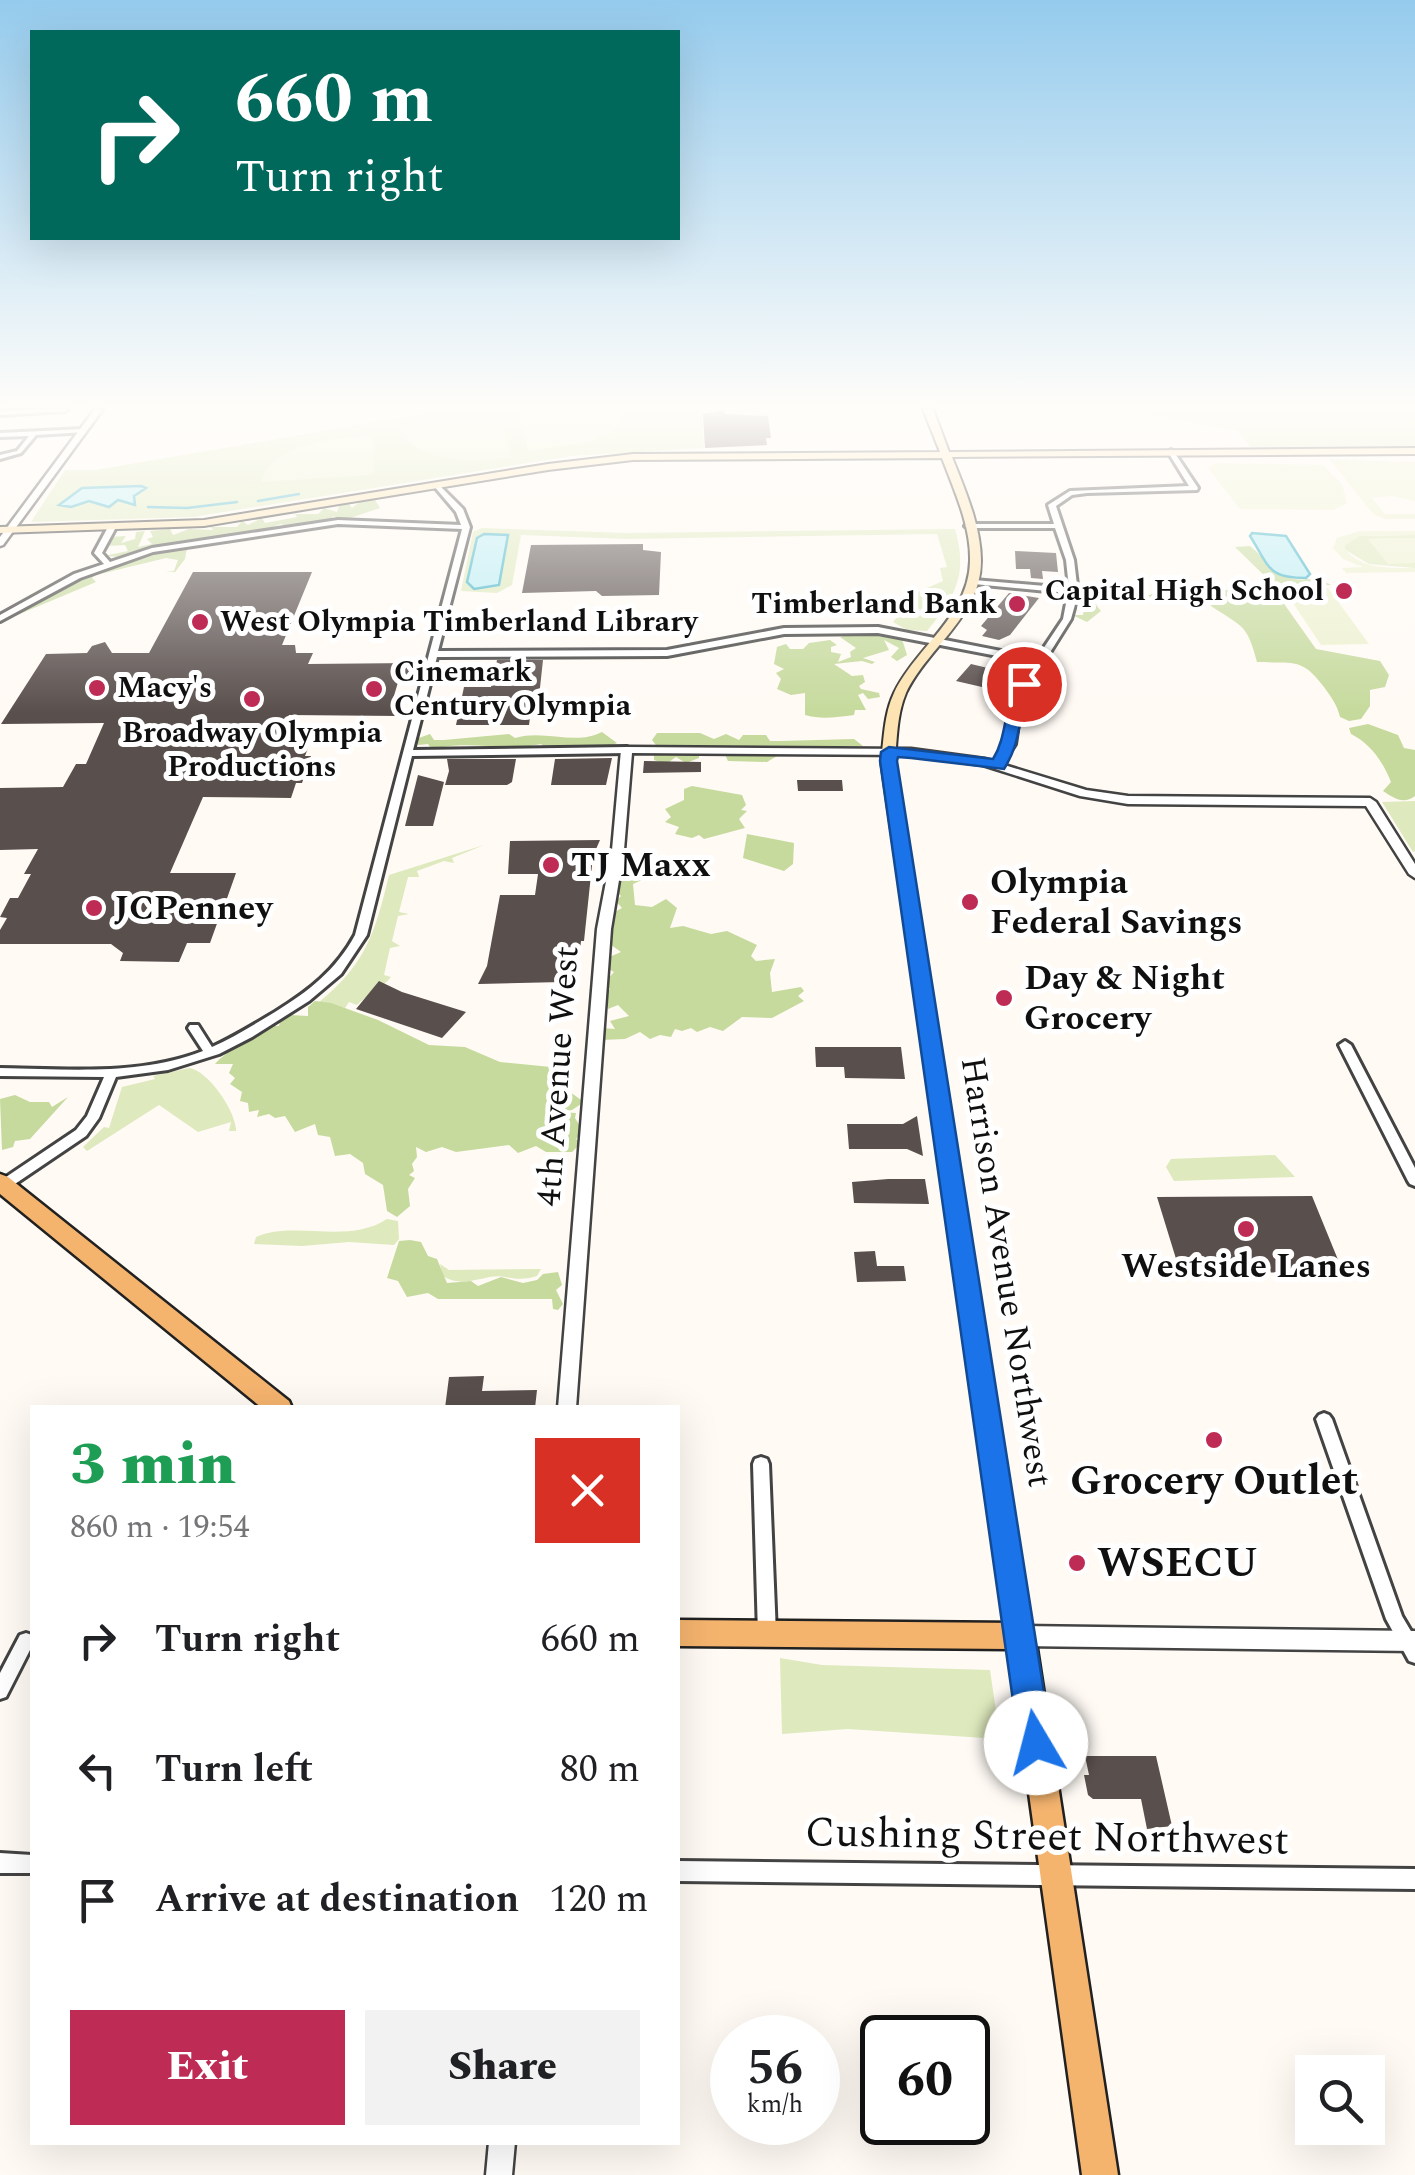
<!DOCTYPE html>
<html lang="en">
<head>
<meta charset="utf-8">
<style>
	body { margin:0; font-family:Spectral,serif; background:#f2f2f2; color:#202124; height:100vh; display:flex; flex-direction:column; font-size:38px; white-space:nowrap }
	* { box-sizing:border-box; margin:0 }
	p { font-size:32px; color:#757577 }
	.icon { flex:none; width:55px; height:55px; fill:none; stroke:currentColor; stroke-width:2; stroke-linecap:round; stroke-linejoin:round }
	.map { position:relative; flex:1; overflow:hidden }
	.sheet { position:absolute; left:30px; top:1405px; width:650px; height:740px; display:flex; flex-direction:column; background:#fff; border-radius:0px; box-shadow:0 10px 40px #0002 }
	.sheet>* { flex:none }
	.top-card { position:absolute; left:30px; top:30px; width:650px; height:210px; border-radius:0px; box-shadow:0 10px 40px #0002; background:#00695c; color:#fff; overflow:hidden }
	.fabs { position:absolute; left:1295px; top:2055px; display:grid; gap:20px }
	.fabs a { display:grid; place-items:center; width:90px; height:90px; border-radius:0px; background:#fff; box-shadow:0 10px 40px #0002; font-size:50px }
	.speed { position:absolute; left:710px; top:2015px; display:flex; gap:20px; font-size:50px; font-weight:700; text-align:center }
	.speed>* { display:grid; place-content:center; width:130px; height:130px; border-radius:50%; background:#fff; box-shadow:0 10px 40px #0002; line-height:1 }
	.speed small { font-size:25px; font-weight:400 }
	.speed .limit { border:5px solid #111; border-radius:15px; background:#fff; color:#111 }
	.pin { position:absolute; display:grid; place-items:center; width:85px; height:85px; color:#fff; margin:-42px; border:5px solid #fff; border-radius:50%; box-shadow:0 2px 10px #0007 }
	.me { position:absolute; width:110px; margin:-55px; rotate:352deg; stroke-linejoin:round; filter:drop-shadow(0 0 8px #0008) }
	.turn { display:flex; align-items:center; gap:35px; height:210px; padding:0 40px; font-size:45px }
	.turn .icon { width:130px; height:130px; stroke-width:2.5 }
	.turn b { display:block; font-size:70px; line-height:85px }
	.round { display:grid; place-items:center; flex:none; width:105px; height:105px; border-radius:0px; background:#f2f2f2 }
	.summary { display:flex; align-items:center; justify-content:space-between; height:170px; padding:0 40px }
	h1 { font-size:60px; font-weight:800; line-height:75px; color:#1e9e55 }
	.action { display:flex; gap:20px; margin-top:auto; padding:20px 40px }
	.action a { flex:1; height:115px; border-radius:0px; background:#be2b54; color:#fff; font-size:40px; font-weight:800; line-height:115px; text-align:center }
	.action a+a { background:#f2f2f2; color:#202124 }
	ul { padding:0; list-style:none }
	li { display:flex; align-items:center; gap:30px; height:130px; padding:0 40px }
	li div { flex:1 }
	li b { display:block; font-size:38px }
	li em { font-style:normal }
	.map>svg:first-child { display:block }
	.green { fill:#dee9bd }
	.forest { fill:#c6da9d }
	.pitch { fill:#edf1cf }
	.water { fill:#baedf5; stroke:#42b4ca; stroke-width:2.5 }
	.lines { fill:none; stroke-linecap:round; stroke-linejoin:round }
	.stream { stroke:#42b4ca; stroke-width:2.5 }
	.building { fill:#594f4d }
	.minor-casing { stroke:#434343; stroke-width:6 }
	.tertiary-casing { stroke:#434343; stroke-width:5 }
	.secondary-casing { stroke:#323232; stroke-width:4 }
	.primary-casing { stroke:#212121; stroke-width:5 }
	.minor { fill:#fff; fill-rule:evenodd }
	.tertiary { fill:#fff; fill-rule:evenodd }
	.secondary { fill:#fde3b1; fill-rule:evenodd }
	.primary { fill:#f5b46e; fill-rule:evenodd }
	.route { fill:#1a73e8; stroke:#114b97; stroke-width:2.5 }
	.poi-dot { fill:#be2b54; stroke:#fff; stroke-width:4 }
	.labels { text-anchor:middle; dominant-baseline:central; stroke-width:10; stroke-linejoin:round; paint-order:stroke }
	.far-poi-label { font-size:30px; font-weight:bold; fill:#101010; stroke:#fff; text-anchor:start }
	.poi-label { font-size:35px; font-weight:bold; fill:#101010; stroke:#fff; text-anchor:start }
	.street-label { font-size:35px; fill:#101010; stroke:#fff }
	.near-poi-label { font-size:42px; font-weight:bold; fill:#101010; stroke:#fff }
	.near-street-label { font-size:42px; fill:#101010; stroke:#fff }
</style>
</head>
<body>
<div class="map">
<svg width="1415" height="2175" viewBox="0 0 1415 2175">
	<rect width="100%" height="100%" fill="#fffaf4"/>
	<path class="green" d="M424,409h277l3,39 -132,8 -379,61 -162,5 34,-52h30l327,-56z
		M997,409h418v37l-165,1 -12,-16 -82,-15 -75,-7 -2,3h-70z
		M482,528l145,5 328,-4c13,45 1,67 -28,102l-20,-1 -14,-8 25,-30 25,-11 -3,-13 7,-1 -10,-33 -310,5 -106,-4 -9,50 -15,8 -36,-2 12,-59z
		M1415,535v3l-46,1 19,24h27v5l-46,-4 -25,-15 1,-6 14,-7z
		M1415,801v50l-2,1 -31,-50z
		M484,845l-32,13 2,5 -10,-2 -27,10 2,6h-11l-9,35 10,2 -11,2 -6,25 8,5 -10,2 -6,27 7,2c-9,11 -23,17 -34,28l-8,-3 -4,6 -27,-5c48,-39 57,-70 71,-128z
		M189,1068c19,2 48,45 47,63h-7l2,-9 -33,10 -39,-27 -72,46 -4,-4 21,-20 5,1 13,-41 33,-8 -2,-3z
		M1275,1155l20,22 -121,4 -8,-14 5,-8z
		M387,1219l11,2 1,18 -5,6 -45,-3 -47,4 -48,-2 2,-7c37,-17 92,8 131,-18z
		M440,1264l9,6 92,-1 -4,7c-13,4 -20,3 -32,1 -20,-4 -40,13 -62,-1z
		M780,1658l42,7 168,5 10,69 -152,-10 -66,5z"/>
	<path class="forest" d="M362,500h13l5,8 -39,13 -7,-5 -7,5 -41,6 -5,-3 -23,8 -100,13 -36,12 -18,-1 24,-5 -3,-6 -18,1 1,-9 18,-1 -5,7 14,-4 1,-7 9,-1 -7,16 14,-3 -5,-5 6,-2 -3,-6 20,-2 3,6 16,-6 25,1 -4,-3h27l5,-6 6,4 14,-7 3,5 32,-6 -2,-3h23l6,-6 13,4 3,-8 8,-1 4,5z
		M1250,546c21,17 34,42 67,31l14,8 -56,1 -40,-39z
		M187,548l-2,11 -10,13h-9l8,-1 4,-11 -12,-2 -70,17 -4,3 4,4 -81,34 -1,-5c8,-7 12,-5 21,-9 41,-17 96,-55 152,-54z
		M1092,587l28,9 6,-7h12l11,6 15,-5 8,6 10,-3 9,5 -14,5 -18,-6 -20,8 -39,-6 -4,6 5,6 -14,11 -15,-7h11l1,-6 -7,-3 -2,-12z
		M1219,590l56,1 41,58 64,12 9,14 -4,12 -15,3v16l-9,13 -12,2 -9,-4c-3,-13 -9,-20 -16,-30 -23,-31 -32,-23 -67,-25 -10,-39 -15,-35 -46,-56l-2,-13z
		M855,633l47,6 5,16 -10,6 -6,-4 8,-9 -15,-8 5,10 -26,8 12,4 -3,2 -10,-3 -28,3 18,12 11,-1 2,7 -6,4 2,3 18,4 1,4 -12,2 -5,-6 -5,2 8,15h-11l-1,5c-16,2 -33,5 -49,0v-22l-14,2 -14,-6 4,-10 -5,-6 8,-4 -10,-5 3,-17 9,-3 4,5h13l6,-6 21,-3 7,5 -6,2v5l10,2 -3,8 13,-5 -1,-5 6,-4 -16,-11z
		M1368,724l30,11 6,13 11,2v46c-12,9 -21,2 -32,-5l8,-9c-8,-20 -20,-38 -40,-48l-2,-6z
		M602,732l15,11c-22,11 -50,-2 -72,5l-4,-4c-35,8 -78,-5 -109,6l-4,-6 -10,1 -2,-6 14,-5 4,6h10l65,-6 6,4c30,-9 60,8 87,-6z
		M657,733h43l14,6 12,-5 13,6 4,-5h23l4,6h10l74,-2 9,7 -118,3 -3,4 7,3 13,-7 15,7 -10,6 -39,-1 -6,-13 -23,1v9l-13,5 -10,-6 -10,7 -12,-4v-7l5,-4 -7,-9z
		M692,786l50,9 4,10 -5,5 6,1 -8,8 6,9 -41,11 -5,-4 -7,3 -17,-4 4,-7 -14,-5 6,-5 -6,-8 19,-9v-11z
		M747,834l47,9 -1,21 -9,7 -41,-13z
		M622,872h18l2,8 -9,4 2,21 17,2 14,-8 11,9 -7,20 13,-2 28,8 16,-3 30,14 -6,11 5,5 19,-2 -5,14 2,19 29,-5 3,4 -6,5 6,5 -32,17 -30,-1 -19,14 -13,-4 -13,5 -6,-4 -9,3 -7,-2 -4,8 -11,-2 -10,4 -10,-7 -15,7 -23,1v-12l13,1 -5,-8 19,-5 -11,-11 -10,4 -6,-13 8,-7 -5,-7 9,-10 -9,-5 2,-9 14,-6 -14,-10 1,-10 6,-4 -3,-14 11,-6 -6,-7 5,-5 -8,-8 7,-6 -3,-5z
		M315,1001l16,2 47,17 51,25 36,2 35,15 71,7 -5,12 4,11 14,10 -12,8 -13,2 17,1 -1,5 8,13 -7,8 5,4 -9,9h-26l-10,-6 -18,7 -9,-8 -53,7 -14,-5 -16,5 -10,-5 1,10 -5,7 2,7 -5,4 6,3 -7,11 2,17 -13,11 -10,-6 -4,-26 -18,-11 -2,-11 -13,-9 -15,2 -5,-19 -12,-2 -3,-11 -20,8 -10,-16 -10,2 -6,-4 -12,3 2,-7 -10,2 -1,-9 -8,-2 2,-9 -12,-8 5,-6 -6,-5 4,-9h-18c16,-18 39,-26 56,-38h8l1,-5 11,-6 17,1v-9z
		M15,1095l15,7h19l3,5 16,-10 -38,42 -15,2 -2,6 -11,3 -2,-51z
		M410,1240l11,2 7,14 9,3 10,24 24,-2 7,5 23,-9 22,6 14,-3 6,-6 15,-2 4,13 -6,5 7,14 -5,6 -5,-1 -1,-10h-114l-10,-6 -21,4 -9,-16 -11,-3 12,-37z"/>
	<path class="pitch" d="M620,410v14l-12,10 -19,8 -61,9 -8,-34 5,-2z
		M498,421l5,2 8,35c-33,3 -97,7 -112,-31z
		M373,436l1,37 -5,2 -108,7c13,-40 77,-44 112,-46z
		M1329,459l86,3v39l-23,-5 -20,2 13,16h30v5h-30l-11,-4z
		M1216,463l107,2 19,19 5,19 -14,7 -93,-1 -32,-41z
		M1415,531v4l-56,1 -15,10c12,24 47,22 71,22v4l-69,1 -4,-5 21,-1 -20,-8 -10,-11 4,-10 23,-7z
		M1415,538v25l-27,1 -20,-25z
		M1283,588h45l41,56 -48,1z"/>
	<path class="water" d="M141,486l5,2 -12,8 1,9 -17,-5 -9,7 -20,-6 -18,6 -12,-2 23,-17z
		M1252,533l34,3 24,38 -4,4c-39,0 -36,-11 -56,-42z
		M484,534l24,1 -9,50 -25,4 -7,-7 10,-44z"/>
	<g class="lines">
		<path class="stream" d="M258,501l41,-7
			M148,507l39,1 50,-6"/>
	</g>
	<path class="building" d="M725,410v4l43,2 3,22h-5l1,7 -62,3 -2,-34z
		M643,544v6l18,2 -2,43 -57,1 -6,-5 -74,2 9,-48z
		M1015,551l41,2 2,19 -16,-1 1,8 -12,-1 -1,-9h-14z
		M193,572h119l-30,73h13l1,8h17l-5,11 104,-1 -4,16h-9l-6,20h9l-4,17 -109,-1 -14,29 35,-1 -5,13h6l-9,27h-6l-5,15 -88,-1 -33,76h66l-11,31h9l-5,14h-10l-9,25h-23l-8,19 -59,-1 3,-8 -12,-9h-111v-14l7,-12 -7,-1 10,-19h8l13,-24h-7l14,-25 -38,1v-62l63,-1 13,-23h10l18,-41 -103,1 45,-70 41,-1 5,-7 13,-4 7,11h37z
		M1009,593l30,5 -29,37 -11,5 -17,-4 5,-6 -6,-4z
		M497,660h46l-5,46 -7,4 -2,15h-73l8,-38h27z
		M971,664l21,5 -10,18 -26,-6z
		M612,758l-6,27h-55l4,-26z
		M447,759h69l-4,23 -5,3h-62l4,-14z
		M644,761l57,1v10l-58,1z
		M418,775l26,7 -11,44h-28z
		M797,780h45l1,11h-45z
		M600,840l-7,16 -9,85h-3l-2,18h-14l-3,23 -84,2 9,-18 13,-71h35l3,-21h-30l2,-33z
		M379,981l23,11 64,20 -24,26 -86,-29z
		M815,1047h86l4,32 -60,-1 -1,-11h-28z
		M917,1116l6,40 -16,-7h-58l-2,-25h56z
		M888,1179h37l4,25 -75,-1 -2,-21z
		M1312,1196l31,76 -128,1 -4,-11h-34l-20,-65z
		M875,1251l2,15h27l2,15 -49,1 -3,-30z
		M484,1376l-2,15 55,-1 -2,18h-90l4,-31z
		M1085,1756h71l16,70 -25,3 -6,-30h-48l-5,-4 -4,-20h5z"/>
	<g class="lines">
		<defs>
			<path id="minor" d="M35,409h33l-3,2 -65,4v-4z
				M83,429l2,1v2l-49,3 -15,18 -21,6v-4l17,-4 12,-15 -29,1v-4z
				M1171,450l3,2 24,36 -1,2 -110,3 -15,2 -16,11 18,54 3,25 -1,16 -5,18 -49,78 -7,47 -15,23h-6l-2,-2 13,-21 7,-47 22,-34 -156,-30 -94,1 -117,22 -230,1 -24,93 214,-3 5,3 -5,3 -215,3 -45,179 -26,39 -32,27 -57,36 -33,17 -51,16 -52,7 -17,41 -13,18 -77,52 -9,1v-8l76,-51 11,-14 17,-39 -104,-1v-8c68,1 138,8 203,-17l-15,-23 2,-3h8l14,22c22,-10 43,-23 63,-35 34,-21 61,-42 80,-77l107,-406 -124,-5 -185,28 -73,26 -80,43v-6l74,-41 30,-10 -10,-11 14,-26 7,2 -13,24 8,9 42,-14 186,-28 123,5 -5,-13 -22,-26 4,-2 25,25 7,18 -32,124 229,-1 117,-22 94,-1 159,31 26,-39 5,-26 -94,-9 -4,-2 4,-2 95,8 -3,-28 -11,-32h-86l-4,-2 4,-2h85l-6,-19 22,-14 119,-5 -21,-34z
				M1345,1041l6,4 64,123v18l-5,-2 -2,-3 -69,-136z
				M1324,1413l5,2 3,4 70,197 13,22v25l-6,-2 -23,-42 -70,-200 3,-4z
				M761,1457l6,2 2,5 7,170 -3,6 -6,2 -6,-2 -3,-6 -5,-170 2,-5z
				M26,1633l6,2v11l-26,51 -6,2v-26l20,-38z
				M0,1853l32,2v18h-32z
				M678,1861l737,8v20l-737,-8z"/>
			<path id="tertiary" d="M95,409h8l-100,136 -3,1v-9z
				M627,747l284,2 74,10 101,31 42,6 242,2 6,4 39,62v14l-6,-4 -43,-68 -238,-2 -48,-8 -97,-31 -72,-10 -279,-2 -8,97 -13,79 -35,479h-18l39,-479 15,-79 9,-100z
				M1021,1626l394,5v20l-394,-5 -7,-3 -3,-7 3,-7z
				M489,2142h26l-3,33h-26z"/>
			<path id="secondary" d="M923,409h10l16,43 466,-4v6l-463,3c13,33 29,69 29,104 0,55 -53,86 -75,132 -9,21 -9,45 -11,68l138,875 -3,8 -9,3 -9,-3 -3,-8 -128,-875c3,-23 3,-47 13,-68 22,-46 75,-77 76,-132 1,-35 -16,-71 -28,-103l-309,2 -85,10 -344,56 -204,7v-6l204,-7 344,-56 85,-10 307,-2z"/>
			<path id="primary" d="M0,1174l8,3 281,224 3,7h-30l-262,-214z
				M678,1620l343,3 10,4 4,9 83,539h-36l-73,-526 -331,-3z"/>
		</defs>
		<use href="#minor" class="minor-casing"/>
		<use href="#tertiary" class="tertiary-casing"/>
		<use href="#secondary" class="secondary-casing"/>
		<use href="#primary" class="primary-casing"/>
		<use href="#minor" class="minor"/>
		<use href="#tertiary" class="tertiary"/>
		<use href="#secondary" class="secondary"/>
		<use href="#primary" class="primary"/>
	</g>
	<linearGradient id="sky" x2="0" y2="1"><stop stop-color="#95cbed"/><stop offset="0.57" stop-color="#fffdfa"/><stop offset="1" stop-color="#fffdfa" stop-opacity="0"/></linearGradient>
	<rect width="1415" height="713" fill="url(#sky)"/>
	<path class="route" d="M1024,680l9,4c-17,30 -9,53 -29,85l-93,-11 -13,-1 -1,4 155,982 -5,11 -11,5 -12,-5 -5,-11 -139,-982 1,-9 8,-5 104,12c15,-24 10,-53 26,-78z"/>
	<g class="poi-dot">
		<circle cx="1344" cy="591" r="10"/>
		<circle cx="1017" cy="604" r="10"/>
		<circle cx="200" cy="622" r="10"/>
		<circle cx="97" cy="688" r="10"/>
		<circle cx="374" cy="689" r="10"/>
		<circle cx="252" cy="699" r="10"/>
		<circle cx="551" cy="865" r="10"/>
		<circle cx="970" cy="902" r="10"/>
		<circle cx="94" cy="908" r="10"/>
		<circle cx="1004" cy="998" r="10"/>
		<circle cx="1246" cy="1229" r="10"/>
		<circle cx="1214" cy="1440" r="10"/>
		<circle cx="1077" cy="1563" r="10"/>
	</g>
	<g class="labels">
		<g class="far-poi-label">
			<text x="1324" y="591" text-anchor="end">Capital High School</text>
			<text x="997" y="604" text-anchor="end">Timberland Bank</text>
			<text x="220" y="622">West Olympia Timberland Library</text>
			<text x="394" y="672">Cinemark<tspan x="394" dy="34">Century Olympia</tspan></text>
			<text x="117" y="688">Macy's</text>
			<text x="252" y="733" text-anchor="middle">Broadway Olympia<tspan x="252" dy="34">Productions</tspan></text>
		</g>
		<g class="poi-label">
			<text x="571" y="865">TJ Maxx</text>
			<text x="990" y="882">Olympia<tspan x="990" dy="40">Federal Savings</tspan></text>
			<text x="114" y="908">JCPenney</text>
			<text x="1024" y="978">Day &amp; Night<tspan x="1024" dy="40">Grocery</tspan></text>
			<text x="1246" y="1266" text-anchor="middle">Westside Lanes</text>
		</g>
		<g class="street-label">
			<text transform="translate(558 1076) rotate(-86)">4th Avenue West</text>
			<text transform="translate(1006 1272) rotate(81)">Harrison Avenue Northwest</text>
		</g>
		<g class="near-poi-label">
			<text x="1214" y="1481">Grocery Outlet</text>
			<text x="1097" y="1563" text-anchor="start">WSECU</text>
		</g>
		<g class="near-street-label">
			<text transform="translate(1047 1837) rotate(1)">Cushing Street Northwest</text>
		</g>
	</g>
</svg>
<div class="fabs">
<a><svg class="icon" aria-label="search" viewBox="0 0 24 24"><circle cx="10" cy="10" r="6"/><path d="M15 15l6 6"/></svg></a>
</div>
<div class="speed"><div>56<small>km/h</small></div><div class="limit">60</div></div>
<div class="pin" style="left:1024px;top:684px;background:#d93025"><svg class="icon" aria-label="arrive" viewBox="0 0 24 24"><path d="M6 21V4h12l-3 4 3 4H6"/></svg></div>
<svg class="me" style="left:1036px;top:1743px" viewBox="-20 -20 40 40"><circle r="19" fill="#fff"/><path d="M0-13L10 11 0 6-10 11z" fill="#1a73e8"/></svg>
<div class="top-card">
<div class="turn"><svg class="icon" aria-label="right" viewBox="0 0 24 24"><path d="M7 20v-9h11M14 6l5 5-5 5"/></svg><div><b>660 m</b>Turn right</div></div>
</div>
<section class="sheet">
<div class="summary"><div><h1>3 min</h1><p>860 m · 19:54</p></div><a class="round" style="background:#d93025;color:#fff"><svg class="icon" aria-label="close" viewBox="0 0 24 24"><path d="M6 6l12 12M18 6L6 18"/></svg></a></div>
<ul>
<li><svg class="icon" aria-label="right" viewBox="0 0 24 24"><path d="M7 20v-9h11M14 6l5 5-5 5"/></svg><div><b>Turn right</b></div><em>660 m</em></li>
<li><svg class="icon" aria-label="left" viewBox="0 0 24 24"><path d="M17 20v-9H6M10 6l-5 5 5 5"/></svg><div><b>Turn left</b></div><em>80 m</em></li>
<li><svg class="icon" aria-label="arrive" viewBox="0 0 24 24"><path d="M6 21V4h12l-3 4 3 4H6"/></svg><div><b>Arrive at destination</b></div><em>120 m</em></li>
</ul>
<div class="action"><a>Exit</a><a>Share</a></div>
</section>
</div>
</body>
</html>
